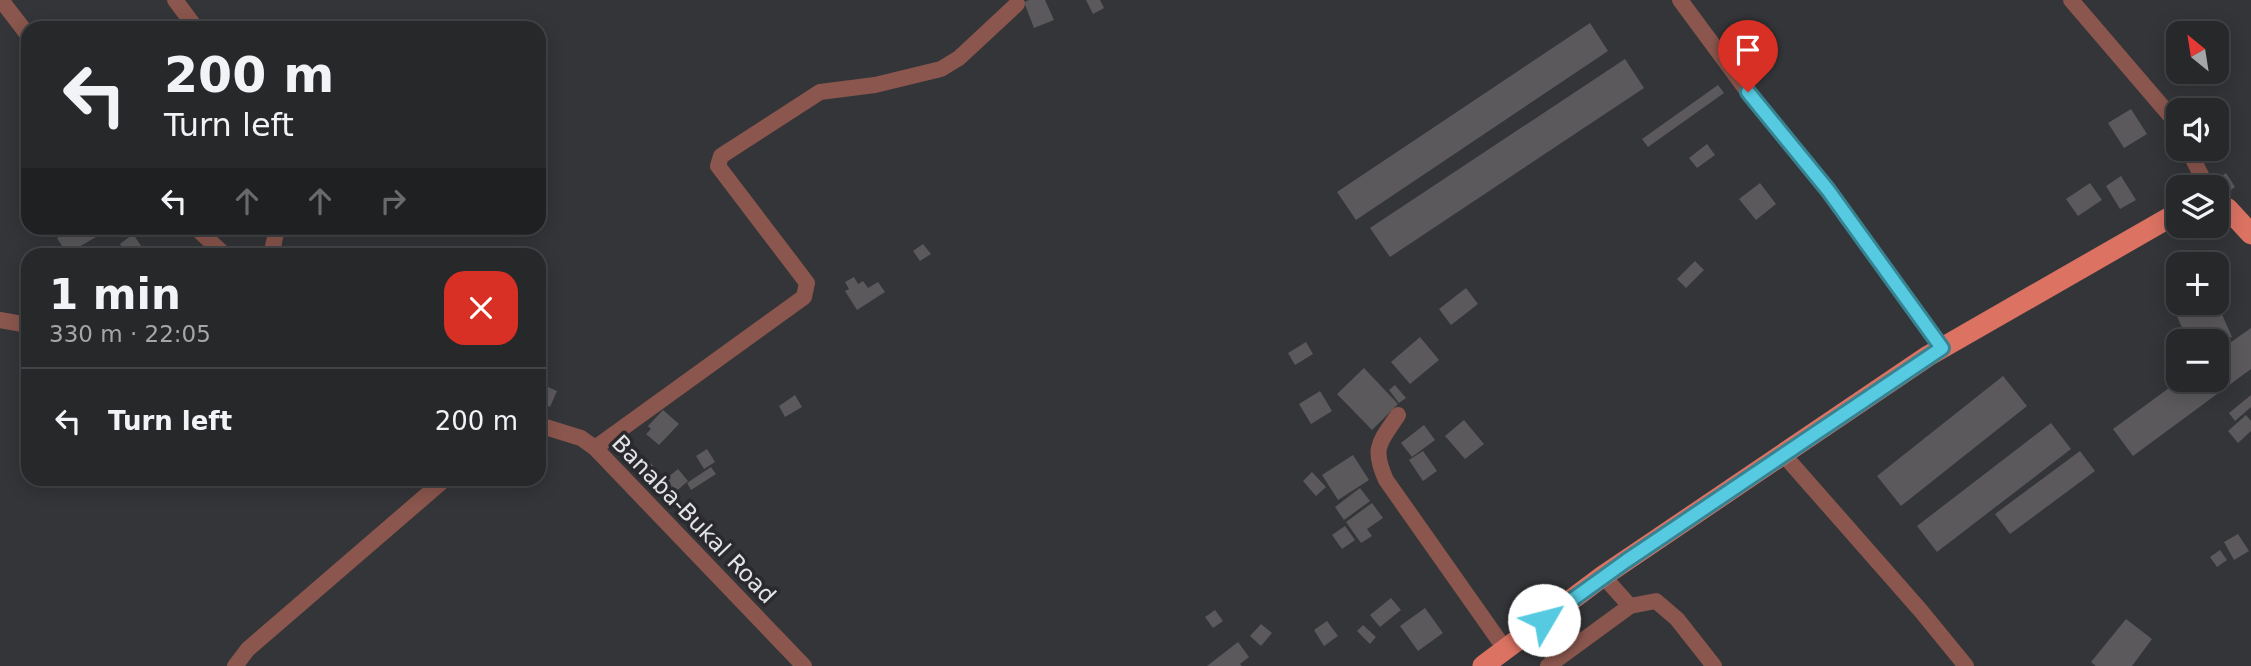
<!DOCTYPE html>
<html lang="en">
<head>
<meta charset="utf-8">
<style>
	body { margin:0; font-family:"DejaVu Sans",sans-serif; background:#2f3032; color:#f1f3f6; height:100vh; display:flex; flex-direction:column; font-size:26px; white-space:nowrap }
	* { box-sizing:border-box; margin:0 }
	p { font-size:23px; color:#a4a6a8 }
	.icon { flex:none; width:38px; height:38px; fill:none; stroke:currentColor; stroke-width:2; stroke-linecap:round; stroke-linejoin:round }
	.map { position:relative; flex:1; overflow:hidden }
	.panel { position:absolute; left:21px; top:248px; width:525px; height:238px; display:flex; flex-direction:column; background:#27282a; border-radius:21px; box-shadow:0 4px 18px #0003,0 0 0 2px #434447 }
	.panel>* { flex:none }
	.top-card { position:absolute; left:21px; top:21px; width:525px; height:214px; border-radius:21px; box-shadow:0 4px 18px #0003,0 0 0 2px #434447; background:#27282a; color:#f1f3f6; overflow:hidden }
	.needle { width:46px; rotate:330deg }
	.buttons { position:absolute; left:2166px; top:21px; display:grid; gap:14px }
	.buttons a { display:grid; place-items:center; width:63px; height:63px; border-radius:14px; background:#27282a; box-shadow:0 4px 18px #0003,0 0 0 2px #434447; font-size:35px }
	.pin { position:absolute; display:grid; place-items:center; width:60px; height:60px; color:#fff; margin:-72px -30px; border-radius:50% 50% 50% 0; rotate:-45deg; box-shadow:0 0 7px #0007 }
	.pin .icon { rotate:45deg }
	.me { position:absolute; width:77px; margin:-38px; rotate:53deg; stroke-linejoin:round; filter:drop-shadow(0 0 5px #0008) }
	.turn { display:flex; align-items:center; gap:24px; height:147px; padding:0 28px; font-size:32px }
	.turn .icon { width:91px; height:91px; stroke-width:2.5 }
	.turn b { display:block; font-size:49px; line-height:60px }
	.lanes { display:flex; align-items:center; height:66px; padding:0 28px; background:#0003; justify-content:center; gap:35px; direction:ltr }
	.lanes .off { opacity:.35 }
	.round { display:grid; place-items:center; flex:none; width:74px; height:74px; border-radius:21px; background:#2f3032 }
	.headline { display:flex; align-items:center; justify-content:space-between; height:119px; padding:0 28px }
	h1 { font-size:42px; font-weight:600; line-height:52px }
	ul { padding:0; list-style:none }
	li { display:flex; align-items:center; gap:21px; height:105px; padding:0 28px; border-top:2px solid #434447 }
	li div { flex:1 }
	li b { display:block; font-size:26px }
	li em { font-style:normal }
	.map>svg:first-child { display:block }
	.building { fill:#5b595c }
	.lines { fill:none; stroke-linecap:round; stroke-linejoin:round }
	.minor { stroke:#8a564d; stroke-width:16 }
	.major { stroke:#db7262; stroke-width:21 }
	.route-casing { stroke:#378392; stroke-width:18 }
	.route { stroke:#55cae0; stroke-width:12 }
	.labels { text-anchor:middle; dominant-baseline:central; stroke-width:7; stroke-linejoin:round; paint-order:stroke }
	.street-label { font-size:23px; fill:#e3e4e6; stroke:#2a2a2e }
</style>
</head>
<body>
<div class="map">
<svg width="2251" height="666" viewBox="0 0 2251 666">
	<rect width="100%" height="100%" fill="#343538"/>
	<path class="building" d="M1029,0h16l9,20 -20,8 -10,-26z
		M1086,0h14l4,8 -11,6z
		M1590,23l18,28 -252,169 -19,-28z
		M1625,59l19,29 -254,169 -20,-29z
		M1718,85l6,8 -76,54 -6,-8z
		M2131,109l16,25 -23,14 -16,-25z
		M1707,144l8,11 -18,13 -8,-10z
		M2226,173l9,14 -11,8 -9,-14z
		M2121,176l15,24 -16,9 -14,-23z
		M1760,183l16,21 -20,16 -17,-21z
		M2090,183l12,17 -24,16 -12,-17z
		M75,228h15l6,9 -29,17 -10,-16z
		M133,234l15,22h-20l-8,-12z
		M923,244l8,10 -11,7 -7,-10z
		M1695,261l9,9 -18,18 -9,-9z
		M854,277l4,7 5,-3 5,7 10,-6 7,10 -28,18 -12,-19 4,-2 -4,-7z
		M1466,288l12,16 -27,21 -12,-16z
		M2201,303h16l15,34 -15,6v-2h-29l-12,-27z
		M2251,328v41l-118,87 -20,-27 67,-49h37v-28z
		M1420,337l19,23 -29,24 -19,-22z
		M1306,342l7,12 -18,11 -7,-12z
		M1364,368l34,36 -26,26 -35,-36z
		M2003,376l24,30 -126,100 -24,-30z
		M1395,385l11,13 -7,5 -10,-13z
		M548,387l9,4 -7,16 -9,-5z
		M1320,391l12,20 -21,13 -12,-20z
		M795,395l7,12 -17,10 -6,-11z
		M2251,395v12l-16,14 -6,-8z
		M663,410l16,14 -20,21 -13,-11 5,-5 -3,-3z
		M2246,415l5,6v10l-13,12 -10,-12z
		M1464,420l20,24 -19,15 -20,-23z
		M2051,423l20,26 -134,103 -20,-26z
		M1424,425l11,15 -23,17 -11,-14z
		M707,449l8,13 -11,7 -8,-13z
		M1423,451l14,20 -14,10 -14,-21z
		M2080,451l15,20 -85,63 -15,-20z
		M1353,455l16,25 -31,20 -16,-25z
		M650,462l12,16 -9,7 -13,-16z
		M711,467l5,7 -25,16 -4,-7z
		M678,469l10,12 -16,14 -10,-13z
		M1312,472l14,15 -10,9 -13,-15z
		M1360,488l10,13 -26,19 -9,-13z
		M1372,503l11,15 -16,11 5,7 -11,7 -15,-21z
		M1345,526l10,14 -13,9 -10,-14z
		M2238,534l11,17 -15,9 -10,-18z
		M2220,550l7,10 -10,7 -7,-10z
		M1391,598l10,12 -21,17 -10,-12z
		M1425,608l18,25 -25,18 -18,-25z
		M1215,610l8,11 -10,7 -8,-11z
		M2126,619l26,20 -20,27h-36l-5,-4z
		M1327,621l11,15 -14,10 -10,-16z
		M1261,624l11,9 -11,13 -11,-10z
		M1363,625l13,12 -6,7 -13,-13z
		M1238,642l11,15 -9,7 2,2h-35z"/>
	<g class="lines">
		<path class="minor" d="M1,0l27,35
			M175,0l21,28
			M1680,0l68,92 80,98 114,158
			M2071,0l102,119 6,11
			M2188,149l19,38
			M196,228l30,28
			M271,256l6,-28
			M0,320l28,5
			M1398,415c-18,27 -27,32 -12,65l119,169
			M539,425l42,13 14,10 209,218
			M595,448l209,-151 3,-14 -89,-117 3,-10 99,-64 55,-7 66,-16 18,-11 58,-54
			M1783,454l138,157 45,55
			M1630,606l26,-5 21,18 37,47
			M235,666l13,-17 196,-169
			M1548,666l82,-60 -27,-30"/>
		<path class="major" d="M2217,203l11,6 23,25
			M1483,666l120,-90 325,-220 251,-144"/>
	</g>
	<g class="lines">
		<defs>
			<path id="route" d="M1544,620l82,-59 316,-213 -114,-158 -80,-98"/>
		</defs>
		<use href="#route" class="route-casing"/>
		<use href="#route" class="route"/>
	</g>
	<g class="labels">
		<g class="street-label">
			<text transform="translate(694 519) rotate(46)">Banaba-Bukal Road</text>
		</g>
	</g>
</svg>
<div class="buttons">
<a><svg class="needle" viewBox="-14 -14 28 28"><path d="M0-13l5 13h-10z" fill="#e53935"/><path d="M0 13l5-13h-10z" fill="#a4a6a8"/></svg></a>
<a><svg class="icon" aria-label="sound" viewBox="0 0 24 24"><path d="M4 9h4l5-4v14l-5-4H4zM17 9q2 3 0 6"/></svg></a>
<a><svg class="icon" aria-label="layers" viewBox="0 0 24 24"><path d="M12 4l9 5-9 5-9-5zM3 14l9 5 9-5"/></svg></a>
<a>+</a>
<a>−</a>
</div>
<div class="pin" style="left:1748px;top:92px;background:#d93025"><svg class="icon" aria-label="arrive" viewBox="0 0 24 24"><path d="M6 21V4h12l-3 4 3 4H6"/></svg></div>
<svg class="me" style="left:1544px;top:620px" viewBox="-20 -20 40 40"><circle r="19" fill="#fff"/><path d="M0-13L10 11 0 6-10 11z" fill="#55cae0"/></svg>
<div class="top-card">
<div class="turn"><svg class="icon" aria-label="left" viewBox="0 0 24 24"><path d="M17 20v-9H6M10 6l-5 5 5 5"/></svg><div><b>200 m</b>Turn left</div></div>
<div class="lanes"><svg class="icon" aria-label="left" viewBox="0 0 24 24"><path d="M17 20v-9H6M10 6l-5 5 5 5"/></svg><svg class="icon off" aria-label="ahead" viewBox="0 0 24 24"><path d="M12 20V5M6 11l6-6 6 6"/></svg><svg class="icon off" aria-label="ahead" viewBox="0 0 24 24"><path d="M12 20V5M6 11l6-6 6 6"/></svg><svg class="icon off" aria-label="right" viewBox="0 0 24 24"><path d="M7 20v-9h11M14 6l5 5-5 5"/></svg></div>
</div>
<section class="panel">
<div class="headline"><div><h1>1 min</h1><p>330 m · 22:05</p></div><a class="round" style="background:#d93025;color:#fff"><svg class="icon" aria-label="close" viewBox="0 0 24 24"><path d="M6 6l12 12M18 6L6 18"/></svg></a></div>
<ul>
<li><svg class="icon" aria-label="left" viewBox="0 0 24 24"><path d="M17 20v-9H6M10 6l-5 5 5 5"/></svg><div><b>Turn left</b></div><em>200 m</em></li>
</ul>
</section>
</div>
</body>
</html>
